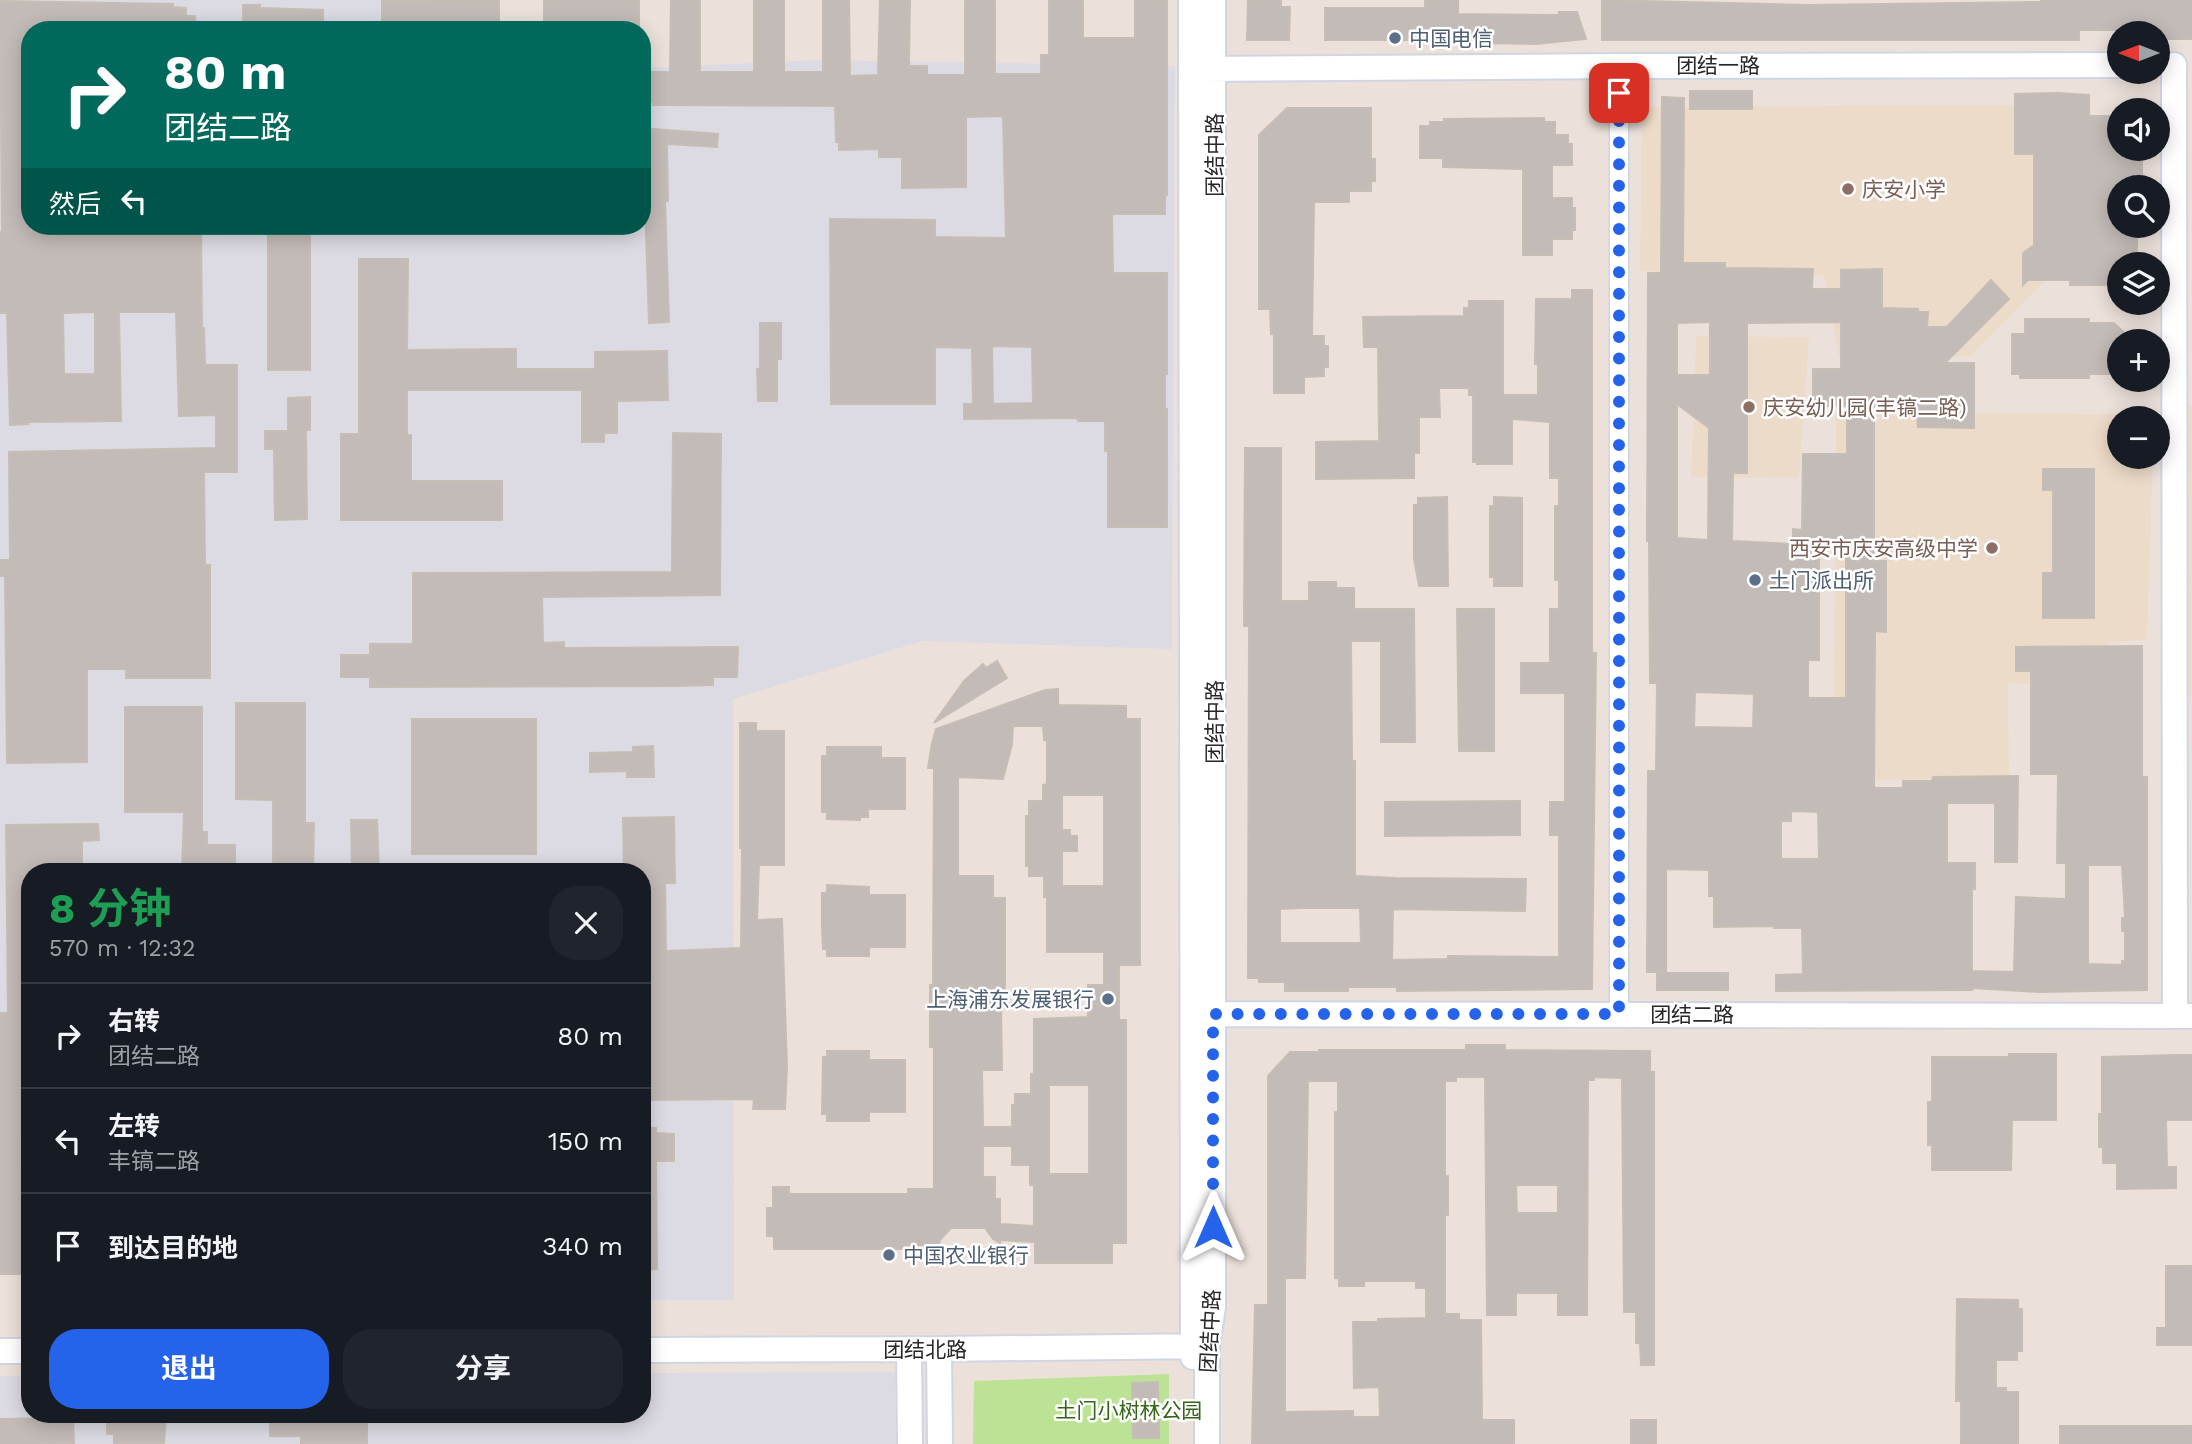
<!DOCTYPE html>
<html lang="zh">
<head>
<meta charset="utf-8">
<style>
	body { margin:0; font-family:"Work Sans","Noto Sans SC",sans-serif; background:#20242c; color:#f1f3f6; height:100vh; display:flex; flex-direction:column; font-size:26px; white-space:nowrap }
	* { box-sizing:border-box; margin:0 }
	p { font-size:23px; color:#9ea1a6 }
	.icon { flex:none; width:38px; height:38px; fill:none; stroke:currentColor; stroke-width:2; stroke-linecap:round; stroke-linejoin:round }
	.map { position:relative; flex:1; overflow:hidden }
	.details { position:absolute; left:21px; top:863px; width:630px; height:560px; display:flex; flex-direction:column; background:#171b24; border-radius:28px; box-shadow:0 4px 18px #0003 }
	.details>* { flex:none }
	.banner { position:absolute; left:21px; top:21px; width:630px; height:214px; border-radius:28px; box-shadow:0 4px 18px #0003; background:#00695c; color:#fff; overflow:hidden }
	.needle { width:46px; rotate:270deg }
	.tools { position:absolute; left:2107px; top:21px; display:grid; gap:14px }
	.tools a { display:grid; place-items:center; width:63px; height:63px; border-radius:50%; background:#171b24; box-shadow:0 4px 18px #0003; font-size:35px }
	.pin { position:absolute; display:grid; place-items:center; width:60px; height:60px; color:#fff; margin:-30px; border-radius:14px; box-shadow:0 4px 10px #0006 }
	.me { position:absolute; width:77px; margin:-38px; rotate:0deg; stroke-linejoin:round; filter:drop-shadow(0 0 5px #0008) }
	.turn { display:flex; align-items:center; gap:24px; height:147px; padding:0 28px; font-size:32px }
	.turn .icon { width:91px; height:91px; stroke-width:2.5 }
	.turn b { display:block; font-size:49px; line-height:60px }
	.then { display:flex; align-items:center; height:66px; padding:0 28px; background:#0003; gap:14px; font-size:26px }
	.round { display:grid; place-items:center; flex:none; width:74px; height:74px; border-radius:28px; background:#20242c }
	.overview { display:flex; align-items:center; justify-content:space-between; height:119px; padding:0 28px }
	h1 { font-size:42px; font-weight:700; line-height:52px; color:#1e9e55 }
	.cta { display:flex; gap:14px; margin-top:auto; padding:14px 28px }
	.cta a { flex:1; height:80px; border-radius:28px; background:#2563eb; color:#fff; font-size:28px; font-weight:700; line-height:80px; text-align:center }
	.cta a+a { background:#20242c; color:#f1f3f6 }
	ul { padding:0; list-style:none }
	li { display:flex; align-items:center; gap:21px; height:105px; padding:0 28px; border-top:2px solid #363941 }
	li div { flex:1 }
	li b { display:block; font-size:26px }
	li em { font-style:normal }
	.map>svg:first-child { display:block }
	.industrial { fill:#dcdbe3 }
	.education { fill:#eddbc9 }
	.green { fill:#bce395 }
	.building { fill:#c3bbb7; stroke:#c6bdb4; stroke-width:2; fill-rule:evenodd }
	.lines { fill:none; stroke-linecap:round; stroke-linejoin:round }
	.street-casing { stroke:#cfd6e2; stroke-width:21 }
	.secondary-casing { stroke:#cfd6e2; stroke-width:28 }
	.street { stroke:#fff; stroke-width:18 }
	.secondary { stroke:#fff; stroke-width:24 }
	.route { stroke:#2563eb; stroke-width:12; stroke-dasharray:0 21.6 }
	.service-dot { fill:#5c6f8a; stroke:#fff; stroke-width:2.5 }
	.education-dot { fill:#8d6e63; stroke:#fff; stroke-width:2.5 }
	.labels { text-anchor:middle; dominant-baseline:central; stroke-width:5; stroke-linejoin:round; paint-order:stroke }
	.service-label { font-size:21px; fill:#4e5e75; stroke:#fff; text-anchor:start }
	.street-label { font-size:21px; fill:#282828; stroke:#fff }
	.education-label { font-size:21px; fill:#785e54; stroke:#fff; text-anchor:start }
	.park-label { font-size:21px; fill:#356519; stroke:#fff }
</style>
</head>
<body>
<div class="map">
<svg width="2192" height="1444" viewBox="0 0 2192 1444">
	<rect width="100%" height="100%" fill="#ebe1da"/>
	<path class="industrial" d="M0,0h456l1,30h-427v196h612v-158l174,-8 359,6 -3,583 -250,-8 -189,58 1,601h-92v-428h-612v205l-30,1z
		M895,1372l1,72h-896v-68h30v38h612v-41z"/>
	<path class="education" d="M2055,105l1,165 -85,86 -132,1 -15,-82 -184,-4 2,-164z
		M1696,336l113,1 -10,141 -108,-1z
		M2185,406h7v291h-7z
		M1836,411l318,4v3h-35v39h34l-6,182 -40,4 -2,46 -97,-6 1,93 -176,6z"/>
	<path class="green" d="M1169,1374v70h-196l1,-63z"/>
	<path class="building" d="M499,0v30h-117v-29z
		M544,0h95v30h-95z
		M671,0h29v72h54v-72h30v72h39v-72h26l1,76 28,-1 2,-75h30l-1,66h18v9h38v-75h30v74h46v-19h8v-55h34v38h52v-38h32v195h-2v19h-53l1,59h54v101h-2v35h2v118h-59v-76h-3v-30h-27l-1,-3 -113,1v-15h9l-1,-56 -37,-1v57h-104l-1,-185 105,1v17l71,1 -3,-122 -37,1v70l-64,1v-31h-23v-8l-40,1v-8h-3l-1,-36 -182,-1v-3l-10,-1v-29h27zM992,346l40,1 1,56 -40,1z
		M1248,0h33v7h9l-1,33h-42z
		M1425,0h33v14l101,1v-3h18l9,27 -50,5 -57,-1v-3h-154v-32h100z
		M1602,0l206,5 233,-3v-2h151v39h-34v-6h-26v-3h-53v10h-477z
		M0,1l173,3v3l13,1v8h9l1,14h-63v-4h-103v205l171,-1 1,98h2l1,37h32v107h-33l1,93h5v113h-84v-9h-39v93l-80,1 -2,-187h-5v-16h10l-1,-108 207,-4v-33l-37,1 -3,-104h-57l2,109 -94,1 1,2 -18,1 -3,-112h-7v-81h2zM95,312v62h-31l-1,-61z
		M243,5h17v3l63,2v20h-80z
		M1690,91h62v18h-62z
		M2058,93l31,2v21h30v33h23v33h-3v5h-20v39h18v38h-18v21h-49v-5h-42l-5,5v-32l11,-8v-91h-19v-60z
		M1662,97l22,1 -1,165h42v5l88,1 -1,20h29v-19l41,-1v39l36,1v3h10l-1,15h20l44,-47 18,19 -64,64h29v65l-56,-1 -2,-21h-42v155h12v71l-11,-1 -1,157h29v-7h29l1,-4 85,-1 -1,86h-22v-59h-48v60h28v26h-3v82l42,1 2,-75 50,2v-36h-9l1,-89h-27v-103h-15v-24l126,-1v131h5v213l-108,2 -67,-4v2l-196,1v-16l27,-1 -1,-46h-28v-2l-60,1v-31h-5v-26l-43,-1v103h-19l1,-201h8l1,-88h-7l-1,-142h-2l1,-268h13zM1710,322v53h-33v-52zM1841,322v47h-28v37h34v48h-44l-1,76 -9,-1v15l-61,-3 1,-68h14v-150zM1677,404l32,24 -1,112 -31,-2zM1819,543l27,1v154h-38v-38h11zM1695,692l59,2 -1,34 -59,-1zM1791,811l27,1 1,47h-38v-38h10zM2088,865h34l3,53h-3v13h3v30h-3v4l-34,-1z
		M1287,108h84v51h4v22h-4v10h-22v11h-35l-2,134h12v10h4v21h-4v9l-20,1v16h-30v-59h-3l-1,-25h-11v-174z
		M1544,118v4h11v13h13v9h4v21h-20v33h20v10h3v22h-3v9h-20v16h-29v-86l-80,-2v-9h-23v-32h10v-4h14v-3z
		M653,129l65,5 -1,13 -50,-3 1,57h-3l4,121 -20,1 -4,-120 1,-73z
		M268,226h42v144h-42z
		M359,259h49l-1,91 109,-1v20h79v-17l72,-1 1,49 -51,1v32h-13v9h-22v-52h-175v45h4v46h91v39h-161v-86h18z
		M1572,290h20v363h4l-4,336 -195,2v-4h-49v4h-63v-9h-26v-4h-11l1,-352h-5l1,-178h36v153h28v-19h27v6h18v21h60l1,133h-34v-101h-30l1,120h3v115l41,2 130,1 -1,32 -132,-2 -1,51 56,-1v-3l111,1v-122h-9v-33h15v-109h-44v-30h29v-54h9v-29h-4v-74h4v-28h-9v-56l-38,-3v45h-35v-2h-4v-67h-4v-7h-30l1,29h-21v36h-5v25l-98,1v-37l63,-1 -1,-94h-14l-1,-30 101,-1v-8h5v-7h34v94h35v-31h-3l1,-65h36zM1302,908h58l1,35h-81v-34z
		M2025,319h64v4h25l19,18h-14v33h-30v4h-69v-4h-8v-40h13z
		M760,323h21v36h-4v42h-19l-1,-32h3z
		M310,397v33h-4l1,89 -32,1 -1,-71h-9v-18h23v-33z
		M673,433l48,1 -1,161 -178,2 1,46 21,-1v6l174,-1 -1,30h-24v8l-39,1 -304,1v-10h-29v-22h29v-11h43v-71l259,-1z
		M2043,469h51v149h-51v-45h10v-83h-10z
		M1447,497l1,89h-29l-5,-27v-54h4v-7z
		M1494,497l28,1v88h-28v-9h-4v-71h4z
		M1457,609h37v142h-35z
		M997,661l10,17 -73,45 30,-42 19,-17 3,4z
		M1058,689v16l68,1v13h14v246h-21v55h7v223h-14v20h-77v-21l-35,-2v3l-7,-4 -8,-11h-34l-11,12 -2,9h-164v-13h-7v-28h6v-21h16v7h119v-5h26v-142h-4v-62h3l1,-217h-6l4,-25 4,-14 109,-39zM1013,726h30l1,14h3v44l-4,1v16h-14v15h-3v50h3v10h15v21h3v55h57v33h-16v32l-54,2v55h-3v20h-16v11h-3v22h-29l-1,-57h20l-1,-63h4v-109h-12v-22h-35v-99l45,2 9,-35zM1062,795h42v91h-42v-35h15v-15h-7v-6h-8zM1049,1085h40v89h-40zM983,1146h29v19h18v20h4v41l-34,-2v-25h-5v-22h-12z
		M236,703h69v120h9l-1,49h-40v-72l-37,-1z
		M125,707h77v125h5v13h28v27h-53l2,-60h-59z
		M412,719h124v135h-124z
		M740,723h16v8h28v134h-25l-2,55 25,-1 5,148 -2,42h-32l1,-10 -111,1 -1,-228h-18l-1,-54 51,-1 1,66h-10l1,68 75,-3 1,-100h-2z
		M653,746l1,31h-27v-6l-37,1v-19l43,-1v-5z
		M827,747h54v11h24v51h-37v8h-8v3l-33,-1v-7h-5v-56h5z
		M1520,801v34l-135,1v-34z
		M351,820h26l2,52h-27z
		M98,824l1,16 -17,1v31h-52v192h-10l2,171h8v39h-30v-261h8l-2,-188z
		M827,885l42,2v8h36v52h-36v9h-42v-7h-4l-1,-22v-34h5z
		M1657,973h71v17h-71z
		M1466,1045h39v5l145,1v21h4v293h-13l-1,-22h-4v-31h-12l-2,-234 -28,-1v3h-6l-1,235h-29v-22h-42v22h-29l-2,-238h-29v4h-11v95h3v39h-3v99h14v6h22l1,100h32v24h-262l3,-139h13v-229l22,-24h29v-2h147zM1308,1081h30v31h-3v166h4v8h25v-5h52v7h10v30l-48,1v3h-25l1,66 25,-1 1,30h-27v-6l-68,1v-134h20zM1516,1185h42v28h-41z
		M827,1051h42v9h36v52h-36v9h-42v-7h-5l1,-57h4z
		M2009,1054h47v66h-44l-1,50h-79v-25h-4v-43h4v-45h77z
		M2176,1055h16v65h-26l1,47h9v21l-59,1v-26h-14v-16h-4v-33h3v-57z
		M642,1128h14v5l18,1v27h-18l1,108 -15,1z
		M2166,1266h26v79h-35v-17h9z
		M1957,1299l61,1v9h4v42h-5v9h-21v28h10v4h12v52h-57v-43h-5z
		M1158,1382l1,56h-26l-1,-55z
		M270,1414l97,2v28h-66v-8h-31z
		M166,1416l-2,28h-50v-10h-7v-17z
		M73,1418l1,26h-74v-25z
		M1631,1420h25v24h-25z
		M2060,1426h132v18h-132z"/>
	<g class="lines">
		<defs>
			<path id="street" d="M1619,66v948"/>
			<path id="secondary" d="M1191,0l2,1357
				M2174,65l1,951
				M1199,69l420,-3 500,-1
				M1197,1014l995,2
				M909,1349l1,95
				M939,1349l1,95
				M642,1350l297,-1 268,-3
				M0,1351h30
				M1207,1444v-98l6,-39v-1307"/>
		</defs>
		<use href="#street" class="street-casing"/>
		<use href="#secondary" class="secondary-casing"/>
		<use href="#street" class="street"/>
		<use href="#secondary" class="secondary"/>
	</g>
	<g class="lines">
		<path class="route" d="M1213,1227v-213h406v-921"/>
	</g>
	<g class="service-dot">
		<circle cx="1395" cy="38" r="7"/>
		<circle cx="1755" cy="580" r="7"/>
		<circle cx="1108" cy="999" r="7"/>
		<circle cx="889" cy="1255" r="7"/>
	</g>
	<g class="education-dot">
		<circle cx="1848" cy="189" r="7"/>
		<circle cx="1749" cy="407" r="7"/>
		<circle cx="1992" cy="548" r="7"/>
	</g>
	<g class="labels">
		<g class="service-label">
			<text x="1409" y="38">中国电信</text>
			<text x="1769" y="580">土门派出所</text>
			<text x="1094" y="999" text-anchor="end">上海浦东发展银行</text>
			<text x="903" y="1255">中国农业银行</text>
		</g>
		<g class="street-label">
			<text x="1718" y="65">团结一路</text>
			<text transform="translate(1214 155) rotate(-90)">团结中路</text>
			<text transform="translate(1214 722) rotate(-90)">团结中路</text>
			<text x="1692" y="1014">团结二路</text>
			<text transform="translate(1210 1331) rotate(-87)">团结中路</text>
			<text x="925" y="1349">团结北路</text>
		</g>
		<g class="education-label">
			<text x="1862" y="189">庆安小学</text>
			<text x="1763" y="407">庆安幼儿园(丰镐二路)</text>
			<text x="1978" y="548" text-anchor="end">西安市庆安高级中学</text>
		</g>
		<g class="park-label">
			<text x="1129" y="1410">土门小树林公园</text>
		</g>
	</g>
</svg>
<div class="tools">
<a><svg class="needle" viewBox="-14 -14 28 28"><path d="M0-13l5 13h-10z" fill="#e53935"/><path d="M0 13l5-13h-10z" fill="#9ea1a6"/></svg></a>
<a><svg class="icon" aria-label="sound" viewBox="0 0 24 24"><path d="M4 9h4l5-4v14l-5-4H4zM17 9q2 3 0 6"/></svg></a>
<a><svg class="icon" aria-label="search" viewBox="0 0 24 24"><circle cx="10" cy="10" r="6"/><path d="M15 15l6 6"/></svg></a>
<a><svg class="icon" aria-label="layers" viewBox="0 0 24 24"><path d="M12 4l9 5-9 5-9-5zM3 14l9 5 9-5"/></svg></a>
<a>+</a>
<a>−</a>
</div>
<div class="pin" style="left:1619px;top:93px;background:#d93025"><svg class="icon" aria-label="arrive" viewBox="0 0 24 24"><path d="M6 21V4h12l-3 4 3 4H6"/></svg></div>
<svg class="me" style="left:1213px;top:1227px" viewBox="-20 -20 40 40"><path d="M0-17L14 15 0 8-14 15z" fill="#2563eb" stroke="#fff" stroke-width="4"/></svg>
<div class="banner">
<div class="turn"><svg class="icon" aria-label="right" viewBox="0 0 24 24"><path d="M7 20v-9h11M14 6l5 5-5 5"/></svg><div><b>80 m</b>团结二路</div></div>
<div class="then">然后<svg class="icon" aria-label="left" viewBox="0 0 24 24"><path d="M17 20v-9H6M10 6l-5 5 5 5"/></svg></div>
</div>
<section class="details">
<div class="overview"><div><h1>8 分钟</h1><p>570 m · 12:32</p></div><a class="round"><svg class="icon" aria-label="close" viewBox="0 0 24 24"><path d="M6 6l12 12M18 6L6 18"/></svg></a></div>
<ul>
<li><svg class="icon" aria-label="right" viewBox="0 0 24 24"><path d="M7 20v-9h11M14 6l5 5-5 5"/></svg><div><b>右转</b><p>团结二路</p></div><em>80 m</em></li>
<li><svg class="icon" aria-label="left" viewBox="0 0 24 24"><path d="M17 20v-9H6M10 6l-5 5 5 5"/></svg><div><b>左转</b><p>丰镐二路</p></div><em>150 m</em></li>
<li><svg class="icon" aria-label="arrive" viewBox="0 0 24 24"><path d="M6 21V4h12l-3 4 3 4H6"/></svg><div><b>到达目的地</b></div><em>340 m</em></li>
</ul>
<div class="cta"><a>退出</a><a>分享</a></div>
</section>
</div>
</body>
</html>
